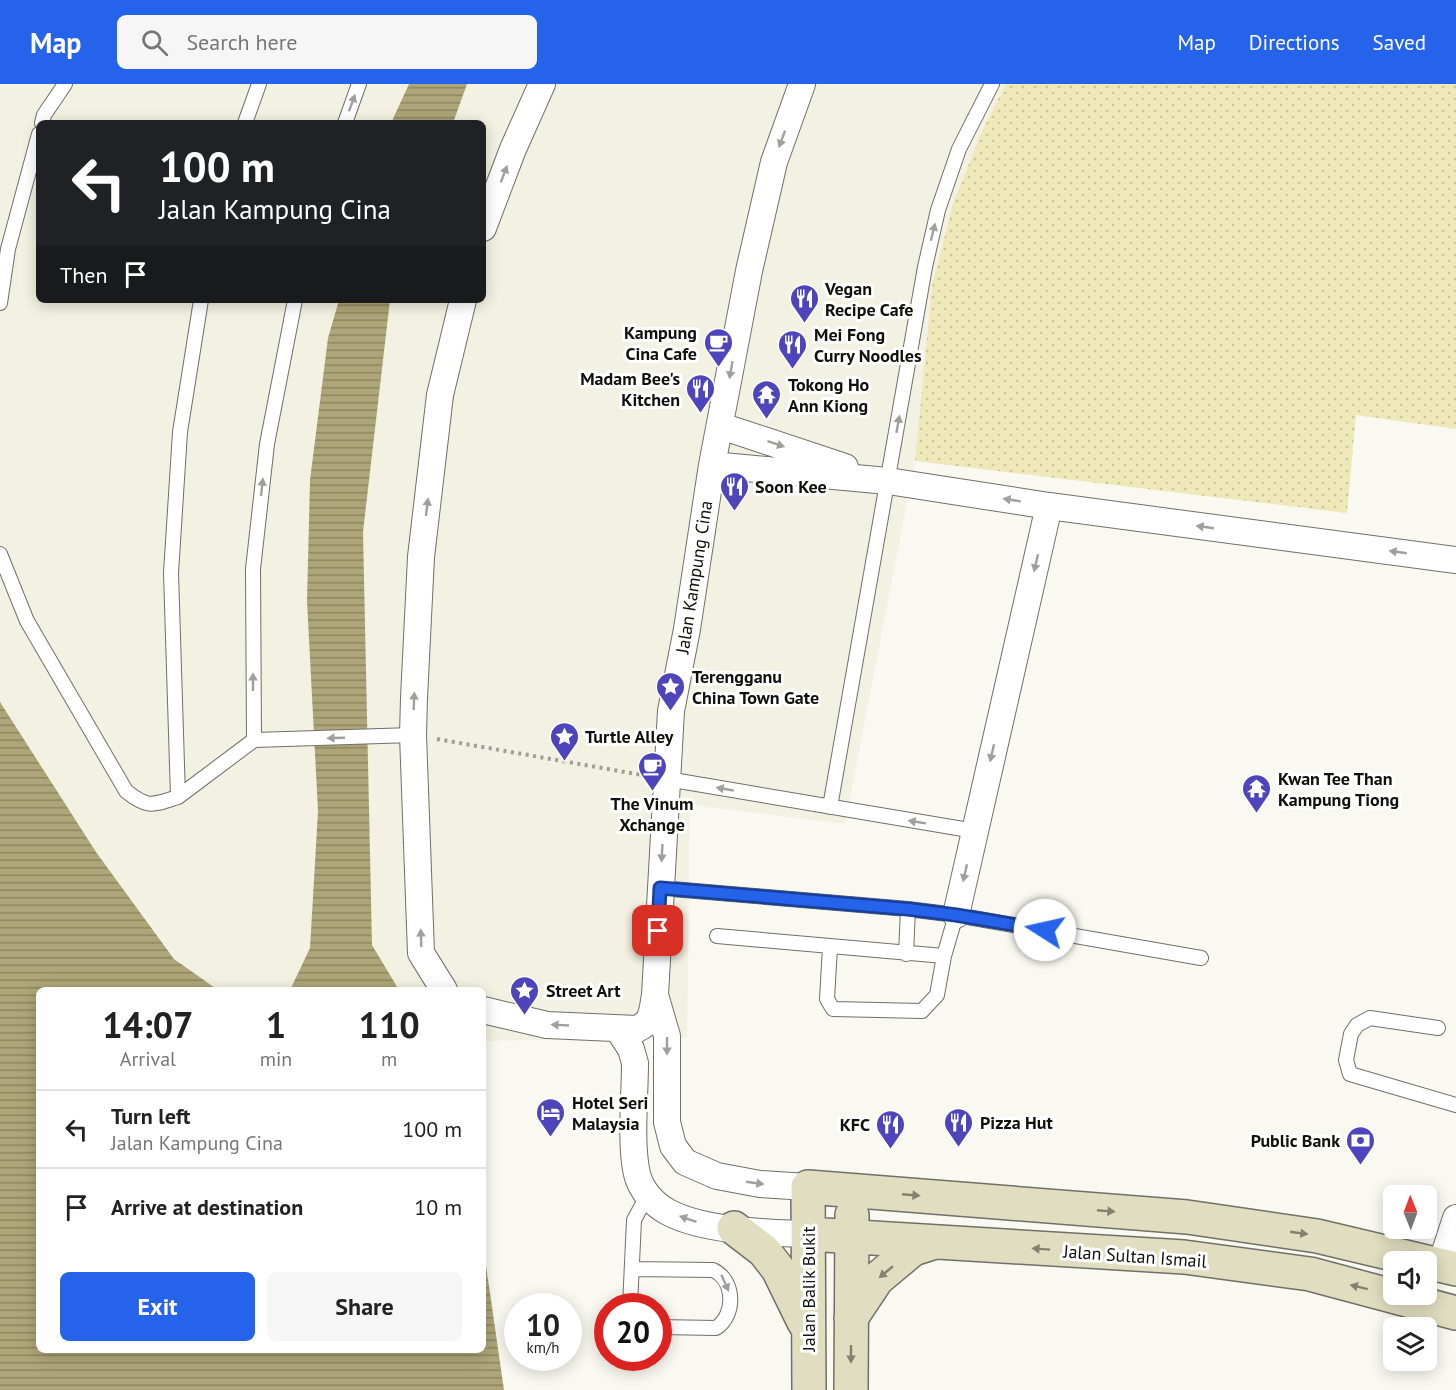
<!DOCTYPE html>
<html lang="en">
<head>
<meta charset="utf-8">
<style>
	body { margin:0; font-family:"PT Sans",sans-serif; background:#f6f6f6; color:#222; height:100vh; display:flex; flex-direction:column; font-size:22px; white-space:nowrap }
	* { box-sizing:border-box; margin:0 }
	p { font-size:20px; color:#767676 }
	.icon { flex:none; width:33px; height:33px; fill:none; stroke:currentColor; stroke-width:2; stroke-linecap:round; stroke-linejoin:round }
	.map { position:relative; flex:1; overflow:hidden }
	.drawer { position:absolute; left:36px; top:903px; width:450px; height:366px; display:flex; flex-direction:column; background:#fff; border-radius:9px; box-shadow:0 3px 15px #0003 }
	.drawer>* { flex:none }
	.banner { position:absolute; left:36px; top:36px; width:450px; height:183px; border-radius:9px; box-shadow:0 3px 15px #0003; background:#202124; color:#fff; overflow:hidden }
	.needle { width:39px; rotate:359deg }
	.buttons { position:absolute; left:1383px; top:1101px; display:grid; gap:12px }
	.buttons a { display:grid; place-items:center; width:54px; height:54px; border-radius:9px; background:#fff; box-shadow:0 3px 15px #0003; font-size:30px }
	.speed { position:absolute; left:504px; top:1209px; display:flex; gap:12px; font-size:30px; font-weight:700; text-align:center }
	.speed>* { display:grid; place-content:center; width:78px; height:78px; border-radius:50%; background:#fff; box-shadow:0 3px 15px #0003; line-height:1 }
	.speed small { font-size:15px; font-weight:400 }
	.speed .limit { border:9px solid #d22; background:#fff; color:#111 }
	.pin { position:absolute; display:grid; place-items:center; width:51px; height:51px; color:#fff; margin:-26px; border-radius:12px; box-shadow:0 3px 9px #0006 }
	.me { position:absolute; width:66px; margin:-33px; rotate:280deg; stroke-linejoin:round; filter:drop-shadow(0 0 4px #0008) }
	.turn { display:flex; align-items:center; gap:21px; height:126px; padding:0 24px; font-size:27px }
	.turn .icon { width:78px; height:78px; stroke-width:2.5 }
	.turn b { display:block; font-size:42px; line-height:51px }
	.then { display:flex; align-items:center; height:57px; padding:0 24px; background:#0003; gap:12px; font-size:22px }
	.eta { display:flex; justify-content:space-evenly; align-items:center; height:102px; text-align:center }
	.eta b { font-size:36px; font-weight:700; line-height:42px }
	.button { display:flex; gap:12px; margin-top:auto; padding:12px 24px }
	.button a { flex:1; height:69px; border-radius:9px; background:#2563eb; color:#fff; font-size:24px; font-weight:700; line-height:69px; text-align:center }
	.button a+a { background:#f6f6f6; color:#222 }
	ul { padding:0; list-style:none }
	li { display:flex; align-items:center; gap:18px; height:78px; padding:0 24px; border-top:2px solid #e0e0e0 }
	li div { flex:1 }
	li b { display:block; font-size:22px }
	li em { font-style:normal }
	header { display:flex; align-items:center; gap:36px; box-sizing:border-box; height:84px; padding:0 30px; background:#2563eb; color:#fff }
	header strong { font-size:28px }
	nav { display:flex; gap:33px; margin-inline-start:auto; font-size:21px }
	.search { width:420px; height:54px; background:#f6f6f6; display:flex; align-items:center; gap:15px; box-sizing:border-box; padding:0 21px; border-radius:9px; color:#767676; font-size:22px }
	.map>svg:first-child { display:block }
	.built { fill:#f3f1e1 }
	.grass { fill:url(#grass-dots) }
	.water { fill:url(#water-rules) }
	.lines { fill:none; stroke-linecap:round; stroke-linejoin:round }
	.service-casing { stroke:#706f68; stroke-width:16 }
	.minor-casing { stroke:#706f68; stroke-width:28 }
	.secondary-casing { stroke:#706f68; stroke-width:36 }
	.path { stroke:#9e9e98; stroke-width:4; stroke-dasharray:3 4.5; stroke-linecap:butt }
	.service { stroke:#fff; stroke-width:14 }
	.minor { stroke:#fff; stroke-width:26 }
	.secondary { stroke:#e1ddc0; stroke-width:33 }
	.oneway { fill:#9f9f9e }
	.oneway2 { fill:#83816f }
	.route-casing { stroke:#184099; stroke-width:15 }
	.route { stroke:#2563eb; stroke-width:10 }
	.labels { text-anchor:middle; dominant-baseline:central; stroke-width:6; stroke-linejoin:round; paint-order:stroke }
	.poi-label { font-size:18px; font-weight:bold; fill:#10100d; stroke:#fff; text-anchor:start }
	.street-label { font-size:18px; fill:#10100d; stroke:#fff }
</style>
</head>
<body>
<header>
<strong>Map</strong>
<div class="search"><svg class="icon" aria-label="search" viewBox="0 0 24 24"><circle cx="10" cy="10" r="6"/><path d="M15 15l6 6"/></svg>Search here</div>
<nav><a>Map</a><a>Directions</a><a>Saved</a></nav>
</header>
<div class="map">
<svg width="1456" height="1306" viewBox="0 0 1456 1306">
	<defs>
		<pattern id="grass-dots" width="8" height="8" patternUnits="userSpaceOnUse" patternTransform="scale(1.5)"><rect width="8" height="8" fill="#efe8b8"/><path d="M2 2h.1M6 6h.1" fill="none" stroke="#ccc69d" stroke-width="1.8" stroke-linecap="round"/></pattern>
		<pattern id="water-rules" width="6" height="5" patternUnits="userSpaceOnUse" patternTransform="scale(1.5)"><rect width="6" height="5" fill="#aea678"/><path d="M0 2.5h6" fill="none" stroke="#8c8661"/></pattern>
	</defs>
	<rect width="100%" height="100%" fill="#faf9f1"/>
	<path class="built" d="M0,0h409l-18,39h-352v177h300l-11,38 -18,142 -3,121 11,210 -8,137 -19,40 -4,2h-69l-43,-31 -79,-107 -96,-150z
		M467,0h539l-24,47 -50,155 -17,175 -70,363 -155,-19 -3,232 -204,4v-51h-84l-27,-45 -9,-413 27,-232h93v-177h-30z"/>
	<path class="grass" d="M1006,0h450v345l-100,-14 -9,98 -432,-52 17,-175 21,-82 29,-73z"/>
	<path class="water" d="M409,0h58l-14,39h-62z
		M339,216h51l-27,232 9,413 27,45h-112l4,-2 19,-40 8,-137 -11,-210 3,-121 18,-142z
		M0,618l96,150 78,107 44,31h-179v360h444v-105l21,145h-504z"/>
	<g class="lines">
		<defs>
			<path id="service" d="M42,39l2,-8 21,-31
				M245,39l14,-39
				M345,39l14,-39
				M201,216l-21,132 -9,141 7,224 76,-57 159,-5
				M0,219l8,-54 31,-115
				M0,470l27,67 99,170c22,18 27,14 52,6
				M254,656l-1,-171 14,-125 28,-144
				M667,695l308,52
				M830,723l95,-540 13,-57 21,-61 33,-65
				M660,804l248,21 48,6 245,43
				M717,852l227,20 12,-41
				M830,863l-3,52 6,10 89,2 15,-16 7,-39
				M906,870l2,-45
				M1438,944l-68,-10 -13,7 -6,9 -5,26 4,14 106,31
				M632,1185l81,1c22,10 23,45 3,58l-58,-1
				M630,1222l4,-86 13,-24"/>
			<path id="minor" d="M802,0l-28,78 -25,109 -37,194 -25,164 -16,82 -16,284 12,41v86l6,24 12,16 32,14 43,8 48,3
				M483,144l30,-79 29,-65
				M721,342l124,41
				M712,381l176,16 161,25 407,54
				M956,831l93,-409
				M444,906l-23,-37 -8,-218 1,-37 7,-141 19,-162 23,-95
				M483,926l64,15 90,4c16,-7 15,-18 18,-34
				M618,945l13,20 4,14c0,32 -5,81 2,111 4,16 16,30 31,38 35,19 100,21 140,22
				M1441,1180l15,-46"/>
			<path id="secondary" d="M734,1144l30,23 14,18 26,53
				M808,1150l376,23 126,17 146,39
				M851,1234l26,-39 36,-30 22,-7
				M809,1306l-1,-203 379,30 130,19 139,33
				M851,1306l1,-175"/>
		</defs>
		<use href="#service" class="service-casing"/>
		<use href="#minor" class="minor-casing"/>
		<use href="#secondary" class="secondary-casing"/>
		<path class="path" d="M437,655l205,36"/>
		<use href="#service" class="service"/>
		<use href="#minor" class="minor"/>
		<use href="#secondary" class="secondary"/>
	</g>
	<defs><path id="oneway-solid" d="M-6-.8H1V-3.2L6.5 0L1 3.2V.8H-6Z" transform="scale(1.5)"/></defs>
	<g class="oneway">
		<use href="#oneway-solid" transform="translate(352 19) rotate(-70)"/>
		<use href="#oneway-solid" transform="translate(782 55) rotate(110)"/>
		<use href="#oneway-solid" transform="translate(504 90) rotate(-69)"/>
		<use href="#oneway-solid" transform="translate(933 148) rotate(-76)"/>
		<use href="#oneway-solid" transform="translate(731 286) rotate(100)"/>
		<use href="#oneway-solid" transform="translate(898 340) rotate(-80)"/>
		<use href="#oneway-solid" transform="translate(776 360) rotate(18)"/>
		<use href="#oneway-solid" transform="translate(262 403) rotate(-84)"/>
		<use href="#oneway-solid" transform="translate(1012 416) rotate(-171)"/>
		<use href="#oneway-solid" transform="translate(427 423) rotate(-83)"/>
		<use href="#oneway-solid" transform="translate(1205 443) rotate(-172)"/>
		<use href="#oneway-solid" transform="translate(1398 468) rotate(-172)"/>
		<use href="#oneway-solid" transform="translate(1036 479) rotate(103)"/>
		<use href="#oneway-solid" transform="translate(253 598) rotate(-90)"/>
		<use href="#oneway-solid" transform="translate(414 617) rotate(-88)"/>
		<use href="#oneway-solid" transform="translate(336 654) rotate(178)"/>
		<use href="#oneway-solid" transform="translate(992 669) rotate(103)"/>
		<use href="#oneway-solid" transform="translate(725 705) rotate(-170)"/>
		<use href="#oneway-solid" transform="translate(917 738) rotate(-171)"/>
		<use href="#oneway-solid" transform="translate(662 769) rotate(93)"/>
		<use href="#oneway-solid" transform="translate(965 789) rotate(103)"/>
		<use href="#oneway-solid" transform="translate(421 854) rotate(-92)"/>
		<use href="#oneway-solid" transform="translate(560 941) rotate(-177)"/>
		<use href="#oneway-solid" transform="translate(667 962) rotate(90)"/>
		<use href="#oneway-solid" transform="translate(755 1099) rotate(8)"/>
		<use href="#oneway-solid" transform="translate(688 1135) rotate(-161)"/>
		<use href="#oneway-solid" transform="translate(725 1199) rotate(66)"/>
	</g>
	<g class="oneway2">
		<use href="#oneway-solid" transform="translate(911 1111) rotate(5)"/>
		<use href="#oneway-solid" transform="translate(1106 1127) rotate(5)"/>
		<use href="#oneway-solid" transform="translate(1299 1149) rotate(8)"/>
		<use href="#oneway-solid" transform="translate(1041 1165) rotate(-176)"/>
		<use href="#oneway-solid" transform="translate(886 1188) rotate(140)"/>
		<use href="#oneway-solid" transform="translate(1359 1203) rotate(-166)"/>
		<use href="#oneway-solid" transform="translate(851 1270) rotate(90)"/>
	</g>
	<g class="lines">
		<defs>
			<path id="route" d="M658,847l2,-43 248,21 48,6 89,15"/>
		</defs>
		<use href="#route" class="route-casing"/>
		<use href="#route" class="route"/>
	</g>
	<defs>
		<symbol id="restaurant-pin" viewBox="-11 -11 22 30"><path d="M0 17L-7.5 6A9.5 9.5 0 1 1 7.5 6Z" fill="#4e44bb" stroke="#fff"/><path d="M-5-6h1v4h1v-4h1v4h1v-4h1v5L-1.5 .5V6h-2V.5L-5-1ZM5-6V6H3V1.5H1.5Q1.5-4 5-6Z" fill="#fff"/></symbol>
		<symbol id="cafe-pin" viewBox="-11 -11 22 30"><path d="M0 17L-7.5 6A9.5 9.5 0 1 1 7.5 6Z" fill="#4e44bb" stroke="#fff"/><path d="M-5.5-4.5H6V0H3Q3 3.5 0 3.5H-2.5Q-5.5 3.5-5.5 0ZM3-3.2v2h1.7v-2ZM-6 4.5H4V6H-6Z" fill="#fff"/></symbol>
		<symbol id="temple-pin" viewBox="-11 -11 22 30"><path d="M0 17L-7.5 6A9.5 9.5 0 1 1 7.5 6Z" fill="#4e44bb" stroke="#fff"/><path d="M0-6L5-2H3V0L6.5 2.5H4V6H1.5V3h-3V6H-4V2.5H-6.5L-3 0V-2H-5Z" fill="#fff"/></symbol>
		<symbol id="sight-pin" viewBox="-11 -11 22 30"><path d="M0 17L-7.5 6A9.5 9.5 0 1 1 7.5 6Z" fill="#4e44bb" stroke="#fff"/><path d="M0-6L1.8-2.2L6-1.7L2.9 1.2L3.7 5.4L0 3.3L-3.7 5.4L-2.9 1.2L-6-1.7L-1.8-2.2Z" fill="#fff"/></symbol>
		<symbol id="hotel-pin" viewBox="-11 -11 22 30"><path d="M0 17L-7.5 6A9.5 9.5 0 1 1 7.5 6Z" fill="#4e44bb" stroke="#fff"/><path d="M-6-4.5h1.5V1H6V5H4.5V3h-9V5H-6ZM-4 0a1.8 1.8 0 1 1 3.6 0ZM.5 0V-2.5h3Q6-2.5 6 0Z" fill="#fff"/></symbol>
		<symbol id="bank-pin" viewBox="-11 -11 22 30"><path d="M0 17L-7.5 6A9.5 9.5 0 1 1 7.5 6Z" fill="#4e44bb" stroke="#fff"/><path d="M-6-4H6V4H-6ZM0-2.3a2.3 2.3 0 1 0 0 4.6a2.3 2.3 0 1 0 0-4.6Z" fill="#fff"/></symbol>
	</defs>
	<g fill-rule="evenodd">
		<use href="#restaurant-pin" x="788" y="198" width="33" height="45"/>
		<use href="#cafe-pin" x="702" y="242" width="33" height="45"/>
		<use href="#restaurant-pin" x="776" y="244" width="33" height="45"/>
		<use href="#restaurant-pin" x="684" y="288" width="33" height="45"/>
		<use href="#temple-pin" x="750" y="294" width="33" height="45"/>
		<use href="#restaurant-pin" x="718" y="386" width="33" height="45"/>
		<use href="#sight-pin" x="654" y="586" width="33" height="45"/>
		<use href="#sight-pin" x="548" y="636" width="33" height="45"/>
		<use href="#cafe-pin" x="636" y="666" width="33" height="45"/>
		<use href="#temple-pin" x="1240" y="688" width="33" height="45"/>
		<use href="#sight-pin" x="508" y="890" width="33" height="45"/>
		<use href="#hotel-pin" x="534" y="1012" width="33" height="45"/>
		<use href="#restaurant-pin" x="942" y="1022" width="33" height="45"/>
		<use href="#restaurant-pin" x="874" y="1024" width="33" height="45"/>
		<use href="#bank-pin" x="1344" y="1040" width="33" height="45"/>
	</g>
	<g class="labels">
		<g class="poi-label">
			<text x="825" y="204">Vegan<tspan x="825" dy="21">Recipe Cafe</tspan></text>
			<text x="697" y="248" text-anchor="end">Kampung<tspan x="697" dy="21">Cina Cafe</tspan></text>
			<text x="814" y="250">Mei Fong<tspan x="814" dy="21">Curry Noodles</tspan></text>
			<text x="680" y="294" text-anchor="end">Madam Bee's<tspan x="680" dy="21">Kitchen</tspan></text>
			<text x="788" y="300">Tokong Ho<tspan x="788" dy="21">Ann Kiong</tspan></text>
			<text x="755" y="402">Soon Kee</text>
			<text x="692" y="592">Terengganu<tspan x="692" dy="21">China Town Gate</tspan></text>
			<text x="585" y="652">Turtle Alley</text>
			<text x="1278" y="694">Kwan Tee Than<tspan x="1278" dy="21">Kampung Tiong</tspan></text>
			<text x="652" y="719" text-anchor="middle">The Vinum<tspan x="652" dy="21">Xchange</tspan></text>
			<text x="546" y="906">Street Art</text>
			<text x="572" y="1018">Hotel Seri<tspan x="572" dy="21">Malaysia</tspan></text>
			<text x="980" y="1038">Pizza Hut</text>
			<text x="870" y="1040" text-anchor="end">KFC</text>
			<text x="1340" y="1056" text-anchor="end">Public Bank</text>
		</g>
		<g class="street-label">
			<text transform="translate(694 493) rotate(-81)">Jalan Kampung Cina</text>
			<text transform="translate(1135 1172) rotate(4)">Jalan Sultan Ismail</text>
			<text transform="translate(808 1205) rotate(-90)">Jalan Balik Bukit</text>
		</g>
	</g>
</svg>
<div class="buttons">
<a><svg class="needle" viewBox="-14 -14 28 28"><path d="M0-13l5 13h-10z" fill="#e53935"/><path d="M0 13l5-13h-10z" fill="#767676"/></svg></a>
<a><svg class="icon" aria-label="sound" viewBox="0 0 24 24"><path d="M4 9h4l5-4v14l-5-4H4zM17 9q2 3 0 6"/></svg></a>
<a><svg class="icon" aria-label="layers" viewBox="0 0 24 24"><path d="M12 4l9 5-9 5-9-5zM3 14l9 5 9-5"/></svg></a>
</div>
<div class="speed"><div>10<small>km/h</small></div><div class="limit">20</div></div>
<div class="pin" style="left:658px;top:847px;background:#d93025"><svg class="icon" aria-label="arrive" viewBox="0 0 24 24"><path d="M6 21V4h12l-3 4 3 4H6"/></svg></div>
<svg class="me" style="left:1045px;top:846px" viewBox="-20 -20 40 40"><circle r="19" fill="#fff"/><path d="M0-13L10 11 0 6-10 11z" fill="#2563eb"/></svg>
<div class="banner">
<div class="turn"><svg class="icon" aria-label="left" viewBox="0 0 24 24"><path d="M17 20v-9H6M10 6l-5 5 5 5"/></svg><div><b>100 m</b>Jalan Kampung Cina</div></div>
<div class="then">Then<svg class="icon" aria-label="arrive" viewBox="0 0 24 24"><path d="M6 21V4h12l-3 4 3 4H6"/></svg></div>
</div>
<section class="drawer">
<div class="eta">
<div><b>14:07</b><p>Arrival</p></div>
<div><b>1</b><p>min</p></div>
<div><b>110</b><p>m</p></div>
</div>
<ul>
<li><svg class="icon" aria-label="left" viewBox="0 0 24 24"><path d="M17 20v-9H6M10 6l-5 5 5 5"/></svg><div><b>Turn left</b><p>Jalan Kampung Cina</p></div><em>100 m</em></li>
<li><svg class="icon" aria-label="arrive" viewBox="0 0 24 24"><path d="M6 21V4h12l-3 4 3 4H6"/></svg><div><b>Arrive at destination</b></div><em>10 m</em></li>
</ul>
<div class="button"><a>Exit</a><a>Share</a></div>
</section>
</div>
</body>
</html>
